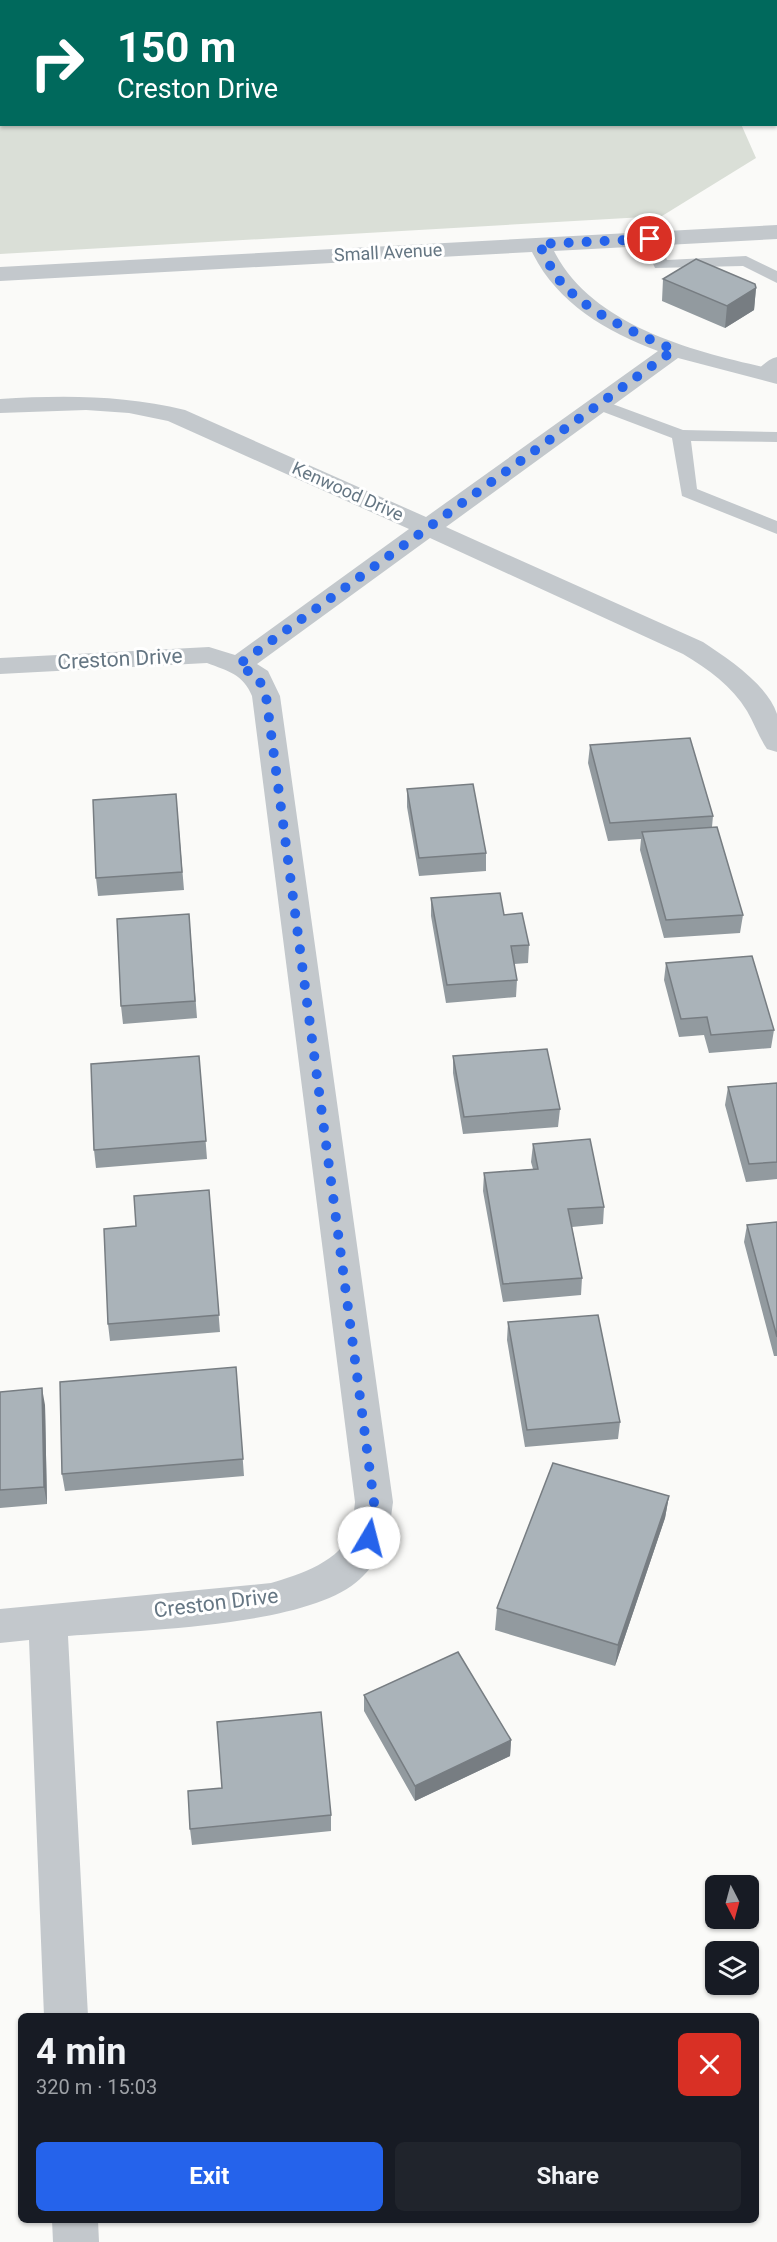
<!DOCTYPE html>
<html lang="en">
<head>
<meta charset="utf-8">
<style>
	body { margin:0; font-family:Roboto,sans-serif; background:#20242c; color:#f1f3f6; height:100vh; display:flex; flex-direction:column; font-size:22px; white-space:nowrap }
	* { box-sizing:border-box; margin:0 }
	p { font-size:20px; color:#9ea1a6 }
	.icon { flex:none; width:33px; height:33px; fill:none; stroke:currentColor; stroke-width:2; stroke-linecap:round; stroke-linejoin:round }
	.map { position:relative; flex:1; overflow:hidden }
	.panel { position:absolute; left:18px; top:2013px; width:741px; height:210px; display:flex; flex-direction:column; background:#171b24; border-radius:9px; box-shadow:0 2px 4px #0004 }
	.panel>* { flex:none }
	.guide { position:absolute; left:0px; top:0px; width:777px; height:126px; box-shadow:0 2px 4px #0004; background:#00695c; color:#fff; overflow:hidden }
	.needle { width:39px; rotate:174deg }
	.buttons { position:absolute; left:705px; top:1875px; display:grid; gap:12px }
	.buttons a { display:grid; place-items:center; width:54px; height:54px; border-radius:9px; background:#171b24; box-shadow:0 2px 4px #0004; font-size:30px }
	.pin { position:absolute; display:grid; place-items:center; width:51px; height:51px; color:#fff; margin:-26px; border:3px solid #fff; border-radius:50%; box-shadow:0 2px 6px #0007 }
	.me { position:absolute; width:66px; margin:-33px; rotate:8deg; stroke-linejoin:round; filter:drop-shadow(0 0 4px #0008) }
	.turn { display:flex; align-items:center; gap:21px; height:126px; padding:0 18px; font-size:27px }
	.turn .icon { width:78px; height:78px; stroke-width:2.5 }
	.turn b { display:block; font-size:42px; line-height:51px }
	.round { display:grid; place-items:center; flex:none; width:63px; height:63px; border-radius:9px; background:#20242c }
	.overview { display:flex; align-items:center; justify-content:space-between; height:102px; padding:0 18px }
	h1 { font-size:36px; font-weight:700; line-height:45px }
	.cta { display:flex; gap:12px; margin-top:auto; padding:12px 18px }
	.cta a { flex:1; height:69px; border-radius:9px; background:#2563eb; color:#fff; font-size:24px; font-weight:700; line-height:69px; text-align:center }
	.cta a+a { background:#20242c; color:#f1f3f6 }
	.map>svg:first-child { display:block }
	.green { fill:#dadfd7 }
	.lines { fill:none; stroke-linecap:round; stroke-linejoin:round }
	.secondary-casing { stroke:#b3babf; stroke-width:2 }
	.lane { fill:#c3c8cc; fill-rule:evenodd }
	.street { fill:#c3c8cc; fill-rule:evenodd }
	.secondary { fill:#fff; fill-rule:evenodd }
	.wall { fill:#929a9f }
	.shaded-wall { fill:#777d82 }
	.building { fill:#aab3b9; stroke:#777d82; stroke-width:1.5 }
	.route { stroke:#2563eb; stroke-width:10; stroke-dasharray:0 18 }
	.labels { text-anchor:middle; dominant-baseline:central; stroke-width:6; stroke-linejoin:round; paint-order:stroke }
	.far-street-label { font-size:18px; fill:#657683; stroke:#fff }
	.street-label { font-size:21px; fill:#657683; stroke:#fff }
</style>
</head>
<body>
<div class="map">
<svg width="777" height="2242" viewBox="0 0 777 2242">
	<rect width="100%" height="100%" fill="#fafaf8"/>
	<path class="green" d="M0,0h684l-682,2v122h739l15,34 -94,58 -662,38z"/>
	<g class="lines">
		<defs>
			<path id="secondary" d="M727,0h20v2h-19z
				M776,70h1v15h-1z"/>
		</defs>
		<use href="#secondary" class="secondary-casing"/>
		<path class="lane" d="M650,234l8,5 9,21 79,-4 31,15v12l-34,-17 -88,2 -13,-29z
			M777,357v14l-7,7h-12l-3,-4c5,-7 13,-15 22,-17z
			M599,399l84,31 94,2v10l-86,-1 6,48 80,32v13l-95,-38 -10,-58 -79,-30 -3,-4 3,-4z"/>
		<path class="street" d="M777,225v14l-223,12c39,77 145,102 223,119v14l-99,-26 -232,169 257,115c24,16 64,42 74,72 0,11 0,27 0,38l-10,-3c-8,-12 -13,-26 -20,-38 -15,-25 -39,-42 -64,-57l-253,-116 -173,126 11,7 12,25 113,806c-4,32 -8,54 -33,77 -51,48 -221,51 -292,57l20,380h-44l-15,-376 -29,3v-34l271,-26c27,-8 72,-22 80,-53 2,-9 3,-19 4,-28l-103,-806c-9,-22 -24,-25 -45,-33l-207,11v-16l209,-11 26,8 174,-126 -241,-108 -39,-8 -43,-3 -86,3v-14c63,-4 123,-4 185,11l241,107 232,-166c-53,-20 -101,-48 -126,-99l-532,29v-14z
			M52,2220h46l1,22h-46z"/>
		<use href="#secondary" class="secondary"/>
	</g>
	<path class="wall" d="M23,0h230l-9,1 -221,1z
		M663,279l93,9 -2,22 -29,18 -63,-27z
		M590,745l123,71 -1,11 31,88 -3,18 -76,5 -24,-88 1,-11 -33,2 -20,-78z
		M407,789l79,64v18l-67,5 -12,-69z
		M176,794l8,96 -86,6 -2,-18z
		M431,898l73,17 25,30 -1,18 -14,1 3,16 -1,17 -70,6 -15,-87z
		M189,914l8,104 -74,6 -2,-18z
		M666,963l108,67 -3,18 -62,5 -5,-18 -25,2 -15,-57z
		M199,1056l8,103 -111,9 -2,-18z
		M453,1056l107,53 -2,18 -95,7 -10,-61z
		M777,1083v96l-31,3 -21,-77 3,-18z
		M533,1144l71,63 -1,17 -31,3 10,51 -1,17 -78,7 -20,-111 1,-18 49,-4 -2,-7z
		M209,1190l11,142 -110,9 -2,-17 28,-98z
		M777,1222v134h-3l-30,-114 3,-17z
		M508,1322l112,100 -2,17 -93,8 -18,-107z
		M236,1367l8,109 -179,15 -3,-17z
		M0,1392l45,13 2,99 -47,4z
		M669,1496l-4,22 -50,148 -120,-36 2,-22z
		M364,1695l147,45 -1,16 -95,45 -51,-90z
		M331,1815v16l-139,14 -2,-16z"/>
	<path class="shaded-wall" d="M756,288l-2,22 -29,18 2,-22z
		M42,1388l3,17 2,99 -3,-17z
		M669,1496l-4,22 -50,148 3,-21z
		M511,1740l-1,16 -95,45v-15z"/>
	<path class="building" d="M696,259l59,25 1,4 -29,18 -64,-27z
		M690,738l23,78 -103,7 -20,-78z
		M473,784l13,69 -67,5 -12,-69z
		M176,794l6,78 -86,6 -3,-78z
		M717,827l26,88 -77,5 -24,-88z
		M500,893l4,22 18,-2 7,32 -18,1 6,34 -70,5 -16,-87z
		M189,914l6,87 -74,5 -4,-87z
		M752,956l22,74 -63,5 -4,-18 -26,2 -15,-56z
		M547,1049l13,60 -96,8 -11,-61z
		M199,1056l7,85 -112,9 -3,-86z
		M777,1083v79l-28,2 -21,-77z
		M590,1139l14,68 -36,2 14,69 -79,6 -19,-111 54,-4 -5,-25z
		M209,1190l10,125 -111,9 -4,-95 32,-3 -2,-30z
		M777,1222v115l-30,-112z
		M598,1315l22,107 -93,8 -19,-108z
		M236,1367l7,92 -181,15 -2,-92z
		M42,1388l2,99 -44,3v-98z
		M553,1463l116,33 -51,149 -121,-37z
		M458,1652l53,88 -96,46 -51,-91z
		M321,1712l10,103 -141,14 -2,-38 34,-3 -5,-66z"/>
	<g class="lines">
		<path class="route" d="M369,1538l5,-36 -108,-806 -8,-19 -20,-12 436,-315c-38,-17 -92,-39 -117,-73 -7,-10 -12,-22 -18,-33l111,-5"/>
	</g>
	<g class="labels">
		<g class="far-street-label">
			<text transform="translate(388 252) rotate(-3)">Small Avenue</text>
			<text transform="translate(348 491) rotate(24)">Kenwood Drive</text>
		</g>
		<g class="street-label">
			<text transform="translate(120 659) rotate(-3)">Creston Drive</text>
			<text transform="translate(216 1603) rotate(-7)">Creston Drive</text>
		</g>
	</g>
</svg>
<div class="buttons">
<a><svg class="needle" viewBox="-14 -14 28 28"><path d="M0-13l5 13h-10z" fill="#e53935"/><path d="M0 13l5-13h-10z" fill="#9ea1a6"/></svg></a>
<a><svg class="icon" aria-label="layers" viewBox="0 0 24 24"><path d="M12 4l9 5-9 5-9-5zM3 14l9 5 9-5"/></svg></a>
</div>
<div class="pin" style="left:650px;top:239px;background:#d93025"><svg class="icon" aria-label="arrive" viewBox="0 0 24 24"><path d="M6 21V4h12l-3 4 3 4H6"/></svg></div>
<svg class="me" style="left:369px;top:1538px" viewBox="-20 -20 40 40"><circle r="19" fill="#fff"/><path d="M0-13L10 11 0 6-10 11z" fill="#2563eb"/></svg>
<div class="guide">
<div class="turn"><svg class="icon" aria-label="right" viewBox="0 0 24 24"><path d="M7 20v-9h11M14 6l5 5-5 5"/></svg><div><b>150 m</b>Creston Drive</div></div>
</div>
<section class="panel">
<div class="overview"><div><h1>4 min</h1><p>320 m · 15:03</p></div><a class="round" style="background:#d93025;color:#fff"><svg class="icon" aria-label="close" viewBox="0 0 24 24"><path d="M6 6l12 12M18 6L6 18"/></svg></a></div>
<div class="cta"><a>Exit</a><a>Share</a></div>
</section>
</div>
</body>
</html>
